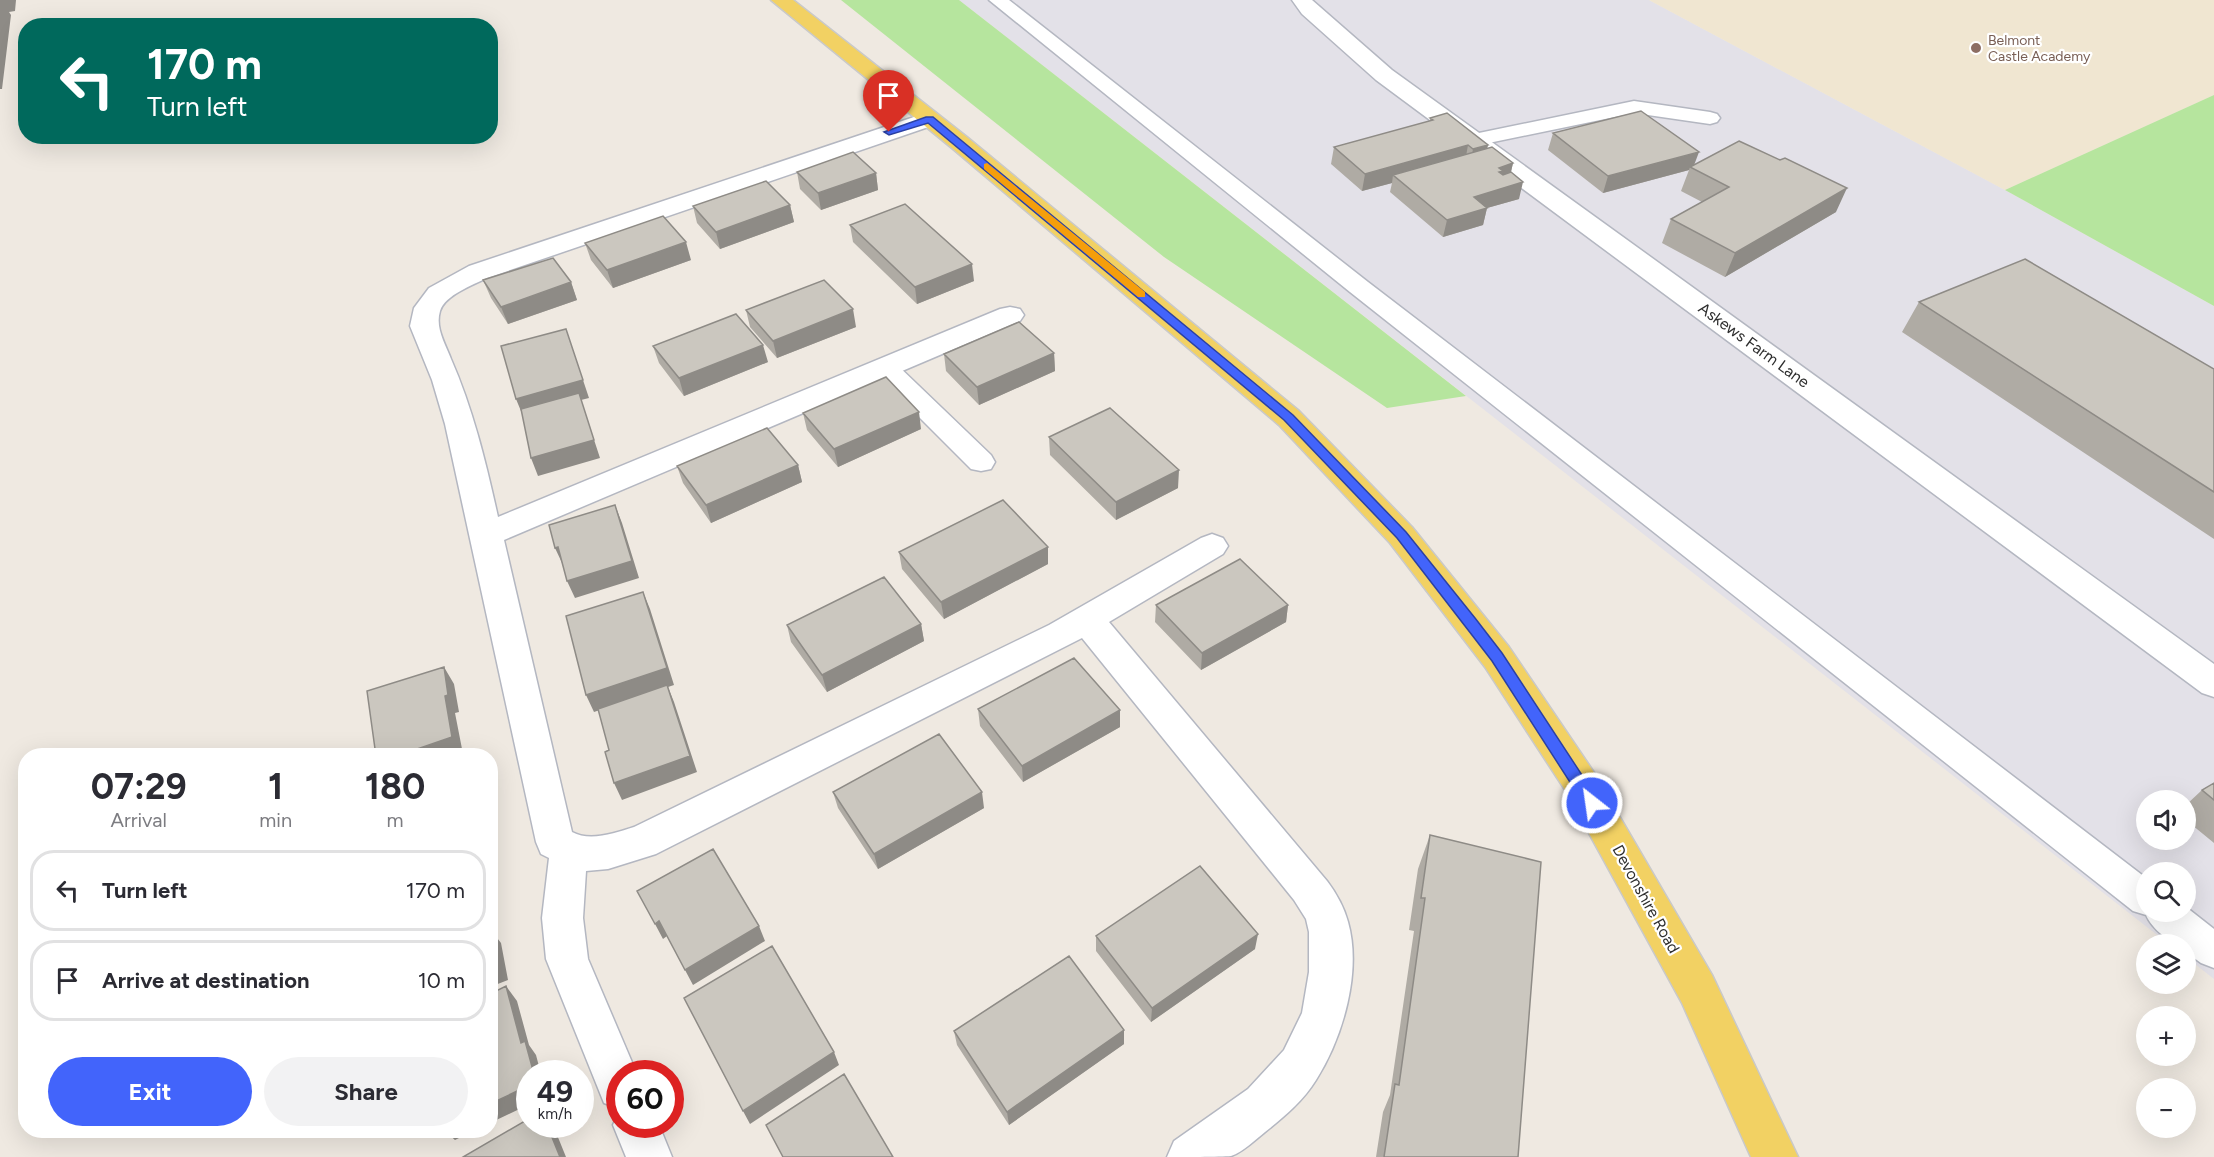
<!DOCTYPE html>
<html lang="en">
<head>
<meta charset="utf-8">
<style>
	body { margin:0; font-family:Figtree,sans-serif; background:#f2f2f3; color:#2b2b33; height:100vh; display:flex; flex-direction:column; font-size:22px; white-space:nowrap }
	* { box-sizing:border-box; margin:0 }
	p { font-size:20px; color:#7c7c81 }
	.icon { flex:none; width:33px; height:33px; fill:none; stroke:currentColor; stroke-width:2; stroke-linecap:round; stroke-linejoin:round }
	.map { position:relative; flex:1; overflow:hidden }
	.sheet { position:absolute; left:18px; top:748px; width:480px; height:390px; display:flex; flex-direction:column; background:#fff; border-radius:24px; box-shadow:0 6px 24px #0002 }
	.sheet>* { flex:none }
	.banner { position:absolute; left:18px; top:18px; width:480px; height:126px; border-radius:24px; box-shadow:0 6px 24px #0002; background:#00695c; color:#fff; overflow:hidden }
	.fabs { position:absolute; left:2136px; top:790px; display:grid; gap:12px }
	.fabs a { display:grid; place-items:center; width:60px; height:60px; border-radius:50%; background:#fff; box-shadow:0 6px 24px #0002; font-size:30px }
	.speed { position:absolute; left:516px; top:1060px; display:flex; gap:12px; font-size:30px; font-weight:700; text-align:center }
	.speed>* { display:grid; place-content:center; width:78px; height:78px; border-radius:50%; background:#fff; box-shadow:0 6px 24px #0002; line-height:1 }
	.speed small { font-size:15px; font-weight:400 }
	.speed .limit { border:9px solid #d22; background:#fff; color:#111 }
	.pin { position:absolute; display:grid; place-items:center; width:51px; height:51px; color:#fff; margin:-62px -26px; border-radius:50% 50% 50% 0; rotate:-45deg; box-shadow:0 0 6px #0007 }
	.pin .icon { rotate:45deg }
	.me { position:absolute; width:66px; margin:-33px; rotate:330deg; stroke-linejoin:round; filter:drop-shadow(0 0 4px #0008) }
	.turn { display:flex; align-items:center; gap:21px; height:126px; padding:0 30px; font-size:27px }
	.turn .icon { width:78px; height:78px; stroke-width:2.5 }
	.turn b { display:block; font-size:42px; line-height:51px }
	.eta { display:flex; justify-content:space-evenly; align-items:center; height:102px; text-align:center }
	.eta b { font-size:36px; font-weight:700; line-height:42px }
	.button { display:flex; gap:12px; margin-top:auto; padding:12px 30px }
	.button a { flex:1; height:69px; border-radius:36px; background:#4264fb; color:#fff; font-size:24px; font-weight:700; line-height:69px; text-align:center }
	.button a+a { background:#f2f2f3; color:#2b2b33 }
	ul { padding:0; list-style:none }
	li { display:flex; align-items:center; gap:18px; height:81px; margin:0 12px 9px; padding:0 18px; border:3px solid #e1e1e2; border-radius:24px }
	li div { flex:1 }
	li b { display:block; font-size:22px }
	li em { font-style:normal }
	.map>svg:first-child { display:block }
	.industrial { fill:#e3e1e8; fill-rule:evenodd }
	.education { fill:#f0e6d1 }
	.green { fill:#b6e59e }
	.lines { fill:none; stroke-linecap:round; stroke-linejoin:round }
	.service-casing { stroke:#b4b7c1; stroke-width:3 }
	.minor-casing { stroke:#b4b7c1; stroke-width:3 }
	.primary-casing { stroke:#c9c9c9; stroke-width:3 }
	.service { fill:#fff; fill-rule:evenodd }
	.minor { fill:#fff; fill-rule:evenodd }
	.primary { fill:#f2d163; fill-rule:evenodd }
	.wall { fill:#afaba4 }
	.shaded-wall { fill:#8e8b86 }
	.building { fill:#cbc7bf; stroke:#8e8b86; stroke-width:1.5 }
	.route { fill:#4264fb; stroke:#2b41a3; stroke-width:1.5 }
	.slow { fill:#f59e0b }
	.education-dot { fill:#8d6e63; stroke:#fff; stroke-width:2 }
	.labels { text-anchor:middle; dominant-baseline:central; stroke-width:4.5; stroke-linejoin:round; paint-order:stroke }
	.far-education-label { font-size:14px; fill:#785e54; stroke:#fff; text-anchor:start }
	.street-label { font-size:16px; fill:#2e2e2e; stroke:#fff }
</style>
</head>
<body>
<div class="map">
<svg width="2214" height="1157" viewBox="0 0 2214 1157">
	<rect width="100%" height="100%" fill="#efe9e1"/>
	<path class="industrial" d="M959,0h690l356,190 209,116v673l-28,-22v-12h-16zM2146,801h40v39h-40zM2146,873h40v39h-40z"/>
	<path class="education" d="M1649,0h565v95l-209,95z"/>
	<path class="green" d="M841,0h118l507,396 -79,12 -223,-151z
		M2214,95v211l-209,-116z"/>
	<g class="lines">
		<defs>
			<path id="service" d="M989,0h20l359,282 778,596v34h40v-5l28,22v39l-13,-5 -15,-11v-7c-15,0 -34,-16 -40,-30l-13,-4 -783,-619z
				M1634,101l76,11 7,2 3,4 -3,4 -7,2 -76,-11 -160,33 -7,-2 -4,-4 4,-4 7,-2z
				M885,360l9,2 97,93 4,7 -4,7 -10,2 -10,-2 -95,-95 -4,-6 4,-6z"/>
			<path id="minor" d="M1292,0h20l80,70 822,594v33l-12,-4 -826,-613 -74,-66z
				M929,112l8,2 3,5 -3,5 -450,154c-14,7 -42,17 -47,33 -5,17 5,32 11,48 22,50 35,104 47,158l502,-208 10,-2 10,2 4,6 -4,6 -516,219 68,292c18,10 43,1 62,-5l415,-202 152,-87 11,-4 11,4 5,8 -5,8 -114,68 218,259c9,12 17,26 21,41 14,50 -5,115 -32,158 -13,21 -32,37 -51,52 -10,8 -22,20 -34,24 -10,1 -51,1 -64,1l7,-16 74,-52 36,-39 18,-37 7,-41v-40l-3,-13 -12,-19 -212,-262 -426,216 -48,15 -22,2 -3,47 5,41 49,115h-17v35l-16,-6 -58,-144 -4,-41 7,-60 -8,-4 -5,-12 -91,-418 -13,-44 -22,-54 4,-18 15,-20 40,-22z
				M620,1110v15h39l13,32h-46l-13,-32z"/>
			<path id="primary" d="M771,0h22l175,138 331,273 113,116 97,120 84,124 119,204 86,182h-47l-69,-154 -115,-210 -82,-126 -95,-124 -111,-118 -327,-277z"/>
		</defs>
		<use href="#service" class="service-casing"/>
		<use href="#minor" class="minor-casing"/>
		<use href="#primary" class="primary-casing"/>
		<use href="#service" class="service"/>
		<use href="#minor" class="minor"/>
		<use href="#primary" class="primary"/>
	</g>
	<path class="wall" d="M1430,118l58,27 -1,3 26,15 -2,9 8,27 -32,9 -4,17 -40,12 -53,-45 2,-9 -30,8 -31,-27 3,-17 96,-26z
		M1553,133l141,32 142,47 -111,65 -63,-34 9,-24 31,-17 -21,-11 8,-21 -86,23 -55,-43z
		M797,172l79,1 2,17 -57,20 -21,-21z
		M790,205l4,17 -74,27 -23,-26 -4,-17z
		M850,225l124,56 -57,23 -64,-62z
		M585,243l106,17 -78,28 -22,-28z
		M483,280l88,2 6,18 -69,24 -17,-26z
		M1919,302l295,67v170l-312,-207z
		M746,310l110,17 -79,31 -27,-31z
		M653,346l115,16 -84,34 -25,-33z
		M1054,353l1,18 -76,34 -33,-34 -2,-17z
		M803,413l118,16 -83,38 -31,-37z
		M1049,437l129,51 -62,32 -66,-65z
		M798,465l4,17 -91,41 -28,-40 -6,-17z
		M1048,547v17l-104,55 -42,-50 -3,-17z
		M1156,605h132l-2,17 -85,48 -46,-48z
		M921,624l3,17 -97,51 -36,-50 -4,-17z
		M978,709l142,18 -97,55 -43,-56z
		M2214,783v60l-28,-23v-15l16,-15z
		M833,792l151,16 -106,61 -40,-61z
		M1430,835l88,322h-142l7,-45 7,-17 24,-164 -5,-1 9,-61z
		M1096,936l159,13 -104,73 -55,-71z
		M1124,1030v14l-115,81 -52,-80 -3,-14z"/>
	<path class="shaded-wall" d="M0,0h16l-1,11 -6,1 2,3 -9,74h-2z
		M1468,145l-3,17 -72,13 -1,8 -30,8 3,-17z
		M1488,145l-4,17 -14,4 3,-17z
		M1699,152l-6,16 -3,-1 -1,3 -86,23 5,-17z
		M1513,163l-4,17 -10,4v-16z
		M876,173l2,17 -57,20 -3,-17z
		M1523,182l-4,17 -32,9 -4,17 -40,12 4,-17 27,-23z
		M1847,188l-11,24 -111,65 10,-24z
		M790,205l4,17 -74,27 -4,-17z
		M686,242l5,18 -78,28 -6,-18z
		M972,264l2,17 -57,23 -2,-17z
		M571,282l6,18 -69,24 -7,-17z
		M853,309l3,18 -79,31 -4,-17z
		M566,329l23,69 -8,2 19,58 -62,18 -7,-18 -8,-42 -7,-17z
		M763,345l5,17 -84,34 -5,-18z
		M1054,353l1,18 -76,34 -2,-18z
		M919,412l2,17 -83,38 -4,-18z
		M798,465l4,17 -91,41 -5,-18z
		M1179,470l-1,18 -62,32v-18z
		M615,505l7,18 17,55 -64,20 -8,-17z
		M558,547l5,18 -8,-17z
		M1048,547v17l-104,55 -3,-17z
		M643,592l7,17 24,76 -6,2 6,15 23,70 -75,28 -8,-17 54,-96 -74,25 -8,-17z
		M1288,605l-2,17 -85,48 1,-17z
		M921,624l3,17 -97,51 -5,-17z
		M444,667l10,17 5,28 -4,1 8,41 -7,2h-59z
		M1120,710v17l-97,55 -1,-16z
		M982,792l2,16 -106,61 -4,-15z
		M490,916l4,18 7,9 7,37 -18,7z
		M659,921l8,15 -4,3 -8,-15z
		M759,926l6,15 -72,44 -8,-15z
		M1258,934l-3,15 -104,73 1,-14z
		M506,986l11,15 12,44 7,10 5,19h-7l-13,-31z
		M1124,1030v14l-115,81 -2,-13z
		M834,1052l5,13 -89,59 -7,-13z
		M530,1085v19l-40,19v-19z
		M547,1125h6l13,32h-6z
		M445,1131h28l-18,9z"/>
	<path class="building" d="M1641,111l58,41 -91,24 -55,-43z
		M1447,113l41,32 -15,4 -5,-4 -103,29 -31,-27 99,-27 -3,-2z
		M1739,141l41,19 5,-2 62,30 -112,65 -64,-34 58,-32 -39,-20z
		M1492,147l21,16 -14,5 4,3 -4,1 4,3 8,-3 12,10 -49,15 13,11 -40,12 -54,-45z
		M853,152l23,21 -58,20 -21,-21z
		M766,181l24,24 -74,27 -23,-26z
		M905,204l67,60 -57,23 -65,-62z
		M663,216l23,26 -79,28 -22,-27z
		M553,258l18,24 -70,25 -18,-27z
		M2025,259l189,110v123l-295,-190z
		M824,280l29,29 -80,32 -27,-31z
		M736,314l27,31 -84,33 -26,-32z
		M1019,322l35,31 -77,34 -33,-33z
		M566,329l17,51 -67,19 -15,-53z
		M886,377l33,35 -85,37 -31,-36z
		M579,393l15,47 -63,18 -10,-49z
		M1110,408l69,62 -63,32 -67,-65z
		M767,428l31,37 -92,40 -29,-39z
		M1003,500l45,47 -107,55 -42,-50z
		M615,505l17,56 -65,20 -9,-34 -3,1 -6,-23z
		M1240,559l48,46 -86,48 -46,-48z
		M884,577l37,47 -99,51 -35,-50z
		M643,592l24,76 -81,27 -20,-79z
		M1074,658l46,52 -98,56 -44,-57z
		M444,667l4,28 -3,1 7,41 -55,19h-21l-9,-65z
		M667,685l23,71 -76,27 -9,-31 4,-2 -11,-41z
		M939,734l43,58 -108,62 -41,-62z
		M2214,783v17l-12,-10z
		M1430,835l111,27 -23,295h-134l11,-73 4,1 26,-187h-4z
		M713,849l46,77 -74,44 -26,-49 -4,3 -18,-33z
		M1200,866l58,68 -106,74 -56,-72z
		M490,932l7,33 -7,3z
		M772,946l62,106 -91,59 -59,-113z
		M1069,956l55,74 -117,82 -53,-81z
		M506,986l15,57 4,-2 9,33h-4v11l-40,19v-110z
		M844,1074l49,83h-110l-17,-32z
		M530,1118v7h17l13,32h-97z"/>
	<path class="route" d="M926,117h7l360,298 113,117 69,86 27,35 95,145 3,5 -3,4 -5,2 -6,-2 -94,-146 -27,-35 -68,-88 -113,-118 -356,-297 -39,12 -5,-3z"/>
	<path class="slow" d="M987,163l158,129v5h-7l-154,-128v-5z"/>
	<circle class="education-dot" cx="1976" cy="48" r="6"/>
	<g class="labels">
		<g class="far-education-label">
			<text x="1988" y="40">Belmont<tspan x="1988" dy="16">Castle Academy</tspan></text>
		</g>
		<g class="street-label">
			<text transform="translate(1754 345) rotate(36)">Askews Farm Lane</text>
			<text transform="translate(1646 899) rotate(61)">Devonshire Road</text>
		</g>
	</g>
</svg>
<div class="fabs">
<a><svg class="icon" aria-label="sound" viewBox="0 0 24 24"><path d="M4 9h4l5-4v14l-5-4H4zM17 9q2 3 0 6"/></svg></a>
<a><svg class="icon" aria-label="search" viewBox="0 0 24 24"><circle cx="10" cy="10" r="6"/><path d="M15 15l6 6"/></svg></a>
<a><svg class="icon" aria-label="layers" viewBox="0 0 24 24"><path d="M12 4l9 5-9 5-9-5zM3 14l9 5 9-5"/></svg></a>
<a>+</a>
<a>−</a>
</div>
<div class="speed"><div>49<small>km/h</small></div><div class="limit">60</div></div>
<div class="pin" style="left:889px;top:132px;background:#d93025"><svg class="icon" aria-label="arrive" viewBox="0 0 24 24"><path d="M6 21V4h12l-3 4 3 4H6"/></svg></div>
<svg class="me" style="left:1592px;top:803px" viewBox="-20 -20 40 40"><circle r="17" fill="#4264fb" stroke="#fff" stroke-width="3"/><path d="M0-11L8 9 0 5-8 9z" fill="#fff"/></svg>
<div class="banner">
<div class="turn"><svg class="icon" aria-label="left" viewBox="0 0 24 24"><path d="M17 20v-9H6M10 6l-5 5 5 5"/></svg><div><b>170 m</b>Turn left</div></div>
</div>
<section class="sheet">
<div class="eta">
<div><b>07:29</b><p>Arrival</p></div>
<div><b>1</b><p>min</p></div>
<div><b>180</b><p>m</p></div>
</div>
<ul>
<li><svg class="icon" aria-label="left" viewBox="0 0 24 24"><path d="M17 20v-9H6M10 6l-5 5 5 5"/></svg><div><b>Turn left</b></div><em>170 m</em></li>
<li><svg class="icon" aria-label="arrive" viewBox="0 0 24 24"><path d="M6 21V4h12l-3 4 3 4H6"/></svg><div><b>Arrive at destination</b></div><em>10 m</em></li>
</ul>
<div class="button"><a>Exit</a><a>Share</a></div>
</section>
</div>
</body>
</html>
